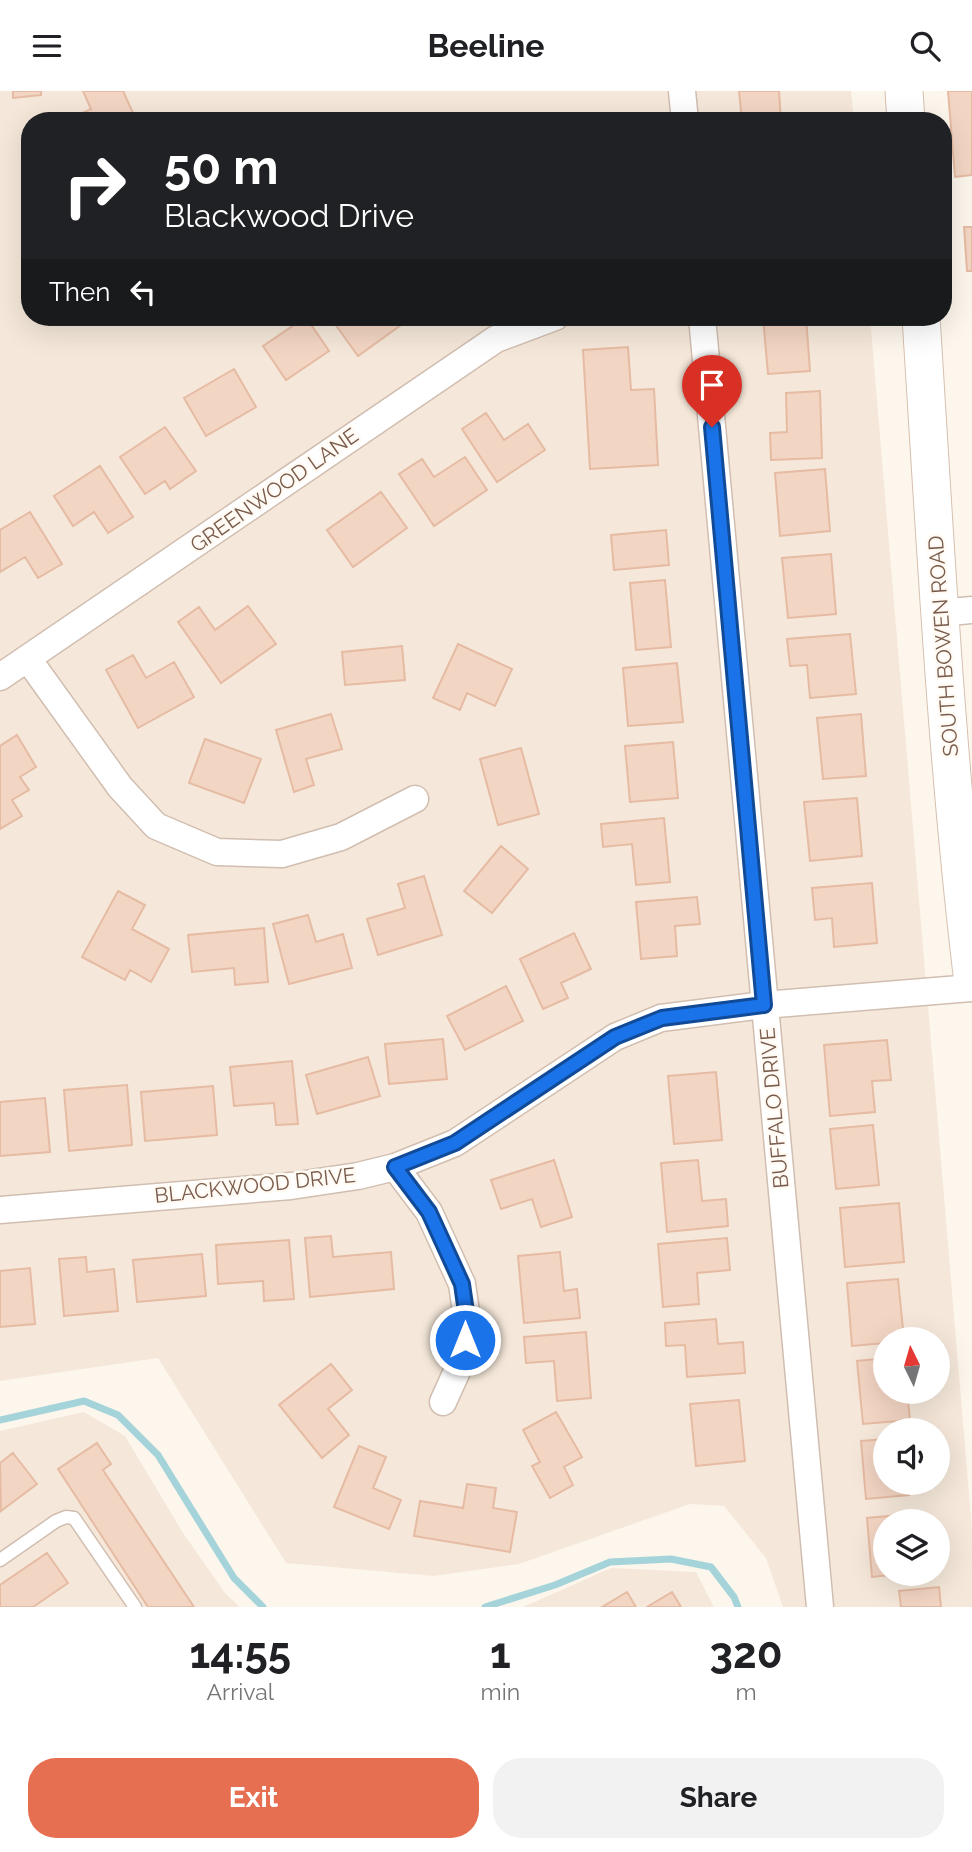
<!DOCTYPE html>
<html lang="en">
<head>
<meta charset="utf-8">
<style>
	body { margin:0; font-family:Raleway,sans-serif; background:#f2f2f2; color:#202124; height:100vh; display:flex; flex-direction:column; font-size:26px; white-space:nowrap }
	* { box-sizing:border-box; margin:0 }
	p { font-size:23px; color:#757577 }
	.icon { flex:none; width:38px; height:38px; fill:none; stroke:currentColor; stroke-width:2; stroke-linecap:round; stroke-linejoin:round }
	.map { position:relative; height:1516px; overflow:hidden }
	.side { display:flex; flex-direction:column; background:#fff; flex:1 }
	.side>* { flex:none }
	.banner { position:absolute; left:21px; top:21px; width:931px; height:214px; border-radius:28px; box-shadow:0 7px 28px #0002; background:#202124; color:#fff; overflow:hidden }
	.needle { width:46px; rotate:355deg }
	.controls { position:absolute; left:873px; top:1236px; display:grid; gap:14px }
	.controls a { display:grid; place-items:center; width:77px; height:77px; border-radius:50%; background:#fff; box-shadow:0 7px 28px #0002; font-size:35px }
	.pin { position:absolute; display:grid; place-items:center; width:60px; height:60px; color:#fff; margin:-72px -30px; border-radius:50% 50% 50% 0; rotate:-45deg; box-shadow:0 0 7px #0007 }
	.pin .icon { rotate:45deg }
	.me { position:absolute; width:77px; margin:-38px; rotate:0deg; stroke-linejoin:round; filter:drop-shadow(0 0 5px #0008) }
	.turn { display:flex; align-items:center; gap:24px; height:147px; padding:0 28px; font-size:32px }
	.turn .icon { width:91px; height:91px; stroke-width:2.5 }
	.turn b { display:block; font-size:49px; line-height:60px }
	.then { display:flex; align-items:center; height:66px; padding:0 28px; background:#0003; gap:14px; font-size:26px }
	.eta { display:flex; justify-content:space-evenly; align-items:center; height:119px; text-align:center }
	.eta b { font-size:42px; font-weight:700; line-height:49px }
	.primary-button { display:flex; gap:14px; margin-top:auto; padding:14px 28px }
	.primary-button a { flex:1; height:80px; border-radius:28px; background:#e76f51; color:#fff; font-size:28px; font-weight:700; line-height:80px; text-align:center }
	.primary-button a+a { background:#f2f2f2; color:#202124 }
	header { display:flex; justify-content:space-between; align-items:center; height:91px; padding:0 28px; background:#fff; font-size:32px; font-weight:700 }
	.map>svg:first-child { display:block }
	.residential { fill:#f5e8da; fill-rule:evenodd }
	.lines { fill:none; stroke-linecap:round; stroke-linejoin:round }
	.stream { stroke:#a5d3da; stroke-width:7 }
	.building { fill:#f3d5c3; stroke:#e6bba3; stroke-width:2 }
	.lane-casing { stroke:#d1beb0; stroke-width:15 }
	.street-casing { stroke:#d1beb0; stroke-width:29 }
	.secondary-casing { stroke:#d6c0b0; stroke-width:39 }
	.lane { stroke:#fff; stroke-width:12 }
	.street { stroke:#fff; stroke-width:26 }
	.secondary { stroke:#fff; stroke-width:37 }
	.route-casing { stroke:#114b97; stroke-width:18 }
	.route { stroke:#1a73e8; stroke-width:12 }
	.labels { text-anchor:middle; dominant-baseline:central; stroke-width:5; stroke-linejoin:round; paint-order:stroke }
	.street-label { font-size:21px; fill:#7a5c4d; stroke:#fffaf3 }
</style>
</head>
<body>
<header><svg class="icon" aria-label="menu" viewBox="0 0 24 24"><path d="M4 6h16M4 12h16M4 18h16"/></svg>Beeline<svg class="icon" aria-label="search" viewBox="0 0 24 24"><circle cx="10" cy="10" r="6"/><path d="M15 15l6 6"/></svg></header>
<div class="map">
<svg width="972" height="1516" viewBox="0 0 972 1516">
	<rect width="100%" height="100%" fill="#fdf6ec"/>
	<path class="residential" d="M0,0h851l3,30h-824v196h840l102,1212v78h-189l-17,-49 -42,-52 -34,-2 -171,60 -85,12 -148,-13 -128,-205 -158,23zM886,1248h52v52h-52zM886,1339h52v52h-52zM886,1430h52v52h-52z
		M84,1321l41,24 58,97 42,60 15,14h-240v-176z
		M611,1477l85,4 18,35h-191z"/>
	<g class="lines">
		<path class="stream" d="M0,1329l84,-19 34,14 40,40 76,123 29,29
			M485,1516l70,-22 55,-23 61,-3 40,8 23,30 4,10"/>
	</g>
	<path class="building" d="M13,0h28v4l-28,3z
		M83,0h40l11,24 -14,6h-47l-1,-3 19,-9z
		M739,0h40l2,30h-39z
		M948,0h24v84l-17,2z
		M964,136h8v44h-5z
		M306,226l23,34 -43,29 -23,-34z
		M330,226h82l-54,39z
		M763,226h43l4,54 -42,3z
		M628,256l3,43 23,-1 4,76 -68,4 -7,-119z
		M234,278l22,38 -50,29 -22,-38z
		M820,300l2,67 -51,2 -1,-27 17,-1 -1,-39z
		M486,322l18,27 24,-16 17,26 -48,32 -35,-53z
		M165,336l31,44 -26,18 -5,-8 -20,13 -25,-37z
		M465,366l22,33 -53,36 -35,-52 23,-15 12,18z
		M100,375l33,51 -25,16 -14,-21 -21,14 -19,-30z
		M825,378l5,62 -50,5 -5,-63z
		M381,401l26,36 -54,39 -26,-37z
		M30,421l32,52 -24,14 -13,-21 -25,15v-42z
		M666,439l3,35 -55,5 -3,-35z
		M831,463l5,60 -48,4 -6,-60z
		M665,489l6,67 -35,3 -6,-67z
		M248,515l28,38 -55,39 -43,-61 21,-15 16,23z
		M850,543l6,60 -46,4 -3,-33 -17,1 -3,-27z
		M458,553l54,25 -17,37 -28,-13 -7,17 -27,-12z
		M402,555l3,34 -60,5 -3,-33z
		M133,564l13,23 28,-16 20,35 -56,31 -32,-58z
		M677,572l6,59 -55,4 -5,-58z
		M331,623l11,35 -36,10 8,26 -20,7 -18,-62z
		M861,623l5,62 -43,3 -6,-61z
		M17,644l19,32 -16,10 9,13 -17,10 10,16 -22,13v-83z
		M205,648l56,20 -17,44 -55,-20z
		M673,651l5,56 -48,4 -5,-56z
		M521,657l18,66 -41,11 -18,-66z
		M857,707l5,58 -52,5 -6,-59z
		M664,727l6,64 -34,3 -4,-41 -29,3 -2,-23z
		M501,755l27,23 -36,44 -28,-22z
		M424,785l18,59 -64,20 -11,-36 38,-11 -7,-24z
		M872,792l5,60 -43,4 -2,-29 -17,2 -3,-32z
		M118,800l27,14 -13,24 37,20 -18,33 -21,-12 -5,10 -43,-23z
		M697,806l3,27 -25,2 2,30 -36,3 -5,-57z
		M308,824l8,27 27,-8 9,34 -63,16 -16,-60z
		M264,837l4,54 -33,3 -1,-17 -42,4 -4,-37z
		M574,842l17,36 -30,14 7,15 -25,11 -23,-50z
		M506,895l17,35 -58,29 -18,-34z
		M443,948l4,40 -58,5 -4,-40z
		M887,949l4,40 -19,1 3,31 -45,4 -6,-71z
		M368,966l12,39 -63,18 -11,-39z
		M292,970l6,63 -22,1 -2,-22 -40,3 -4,-39z
		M716,981l6,68 -48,4 -6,-68z
		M127,994l5,60 -63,6 -5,-61z
		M213,995l4,49 -72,6 -4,-49z
		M45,1007l5,54 -50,4v-54z
		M873,1034l6,60 -43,4 -6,-60z
		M554,1069l18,57 -31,10 -9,-28 -31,10 -10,-29z
		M698,1069l4,41 24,-2 2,27 -61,6 -6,-69z
		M899,1112l5,59 -59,5 -5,-59z
		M331,1145l2,21 58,-5 3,37 -84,8 -5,-59z
		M727,1147l3,32 -33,3 2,31 -36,3 -5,-63z
		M289,1149l5,59 -30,2 -1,-20 -45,3 -2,-39z
		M560,1161l4,39 13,-2 3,29 -56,5 -6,-67z
		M202,1163l4,42 -69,6 -4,-42z
		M86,1166l1,15 27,-3 4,42 -54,5 -5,-57z
		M30,1177l5,56 -35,3v-56z
		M898,1188l6,60h-18v4l-34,3 -5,-63z
		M716,1228l2,25 25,-2 2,31 -58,4 -2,-32 -19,1 -1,-23z
		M586,1241l5,66 -34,3 -3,-40 -28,2 -2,-26z
		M886,1267v33h21l3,29 -47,4 -6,-63z
		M331,1273l21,26 -24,19 21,26 -27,23 -43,-53z
		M739,1309l6,61 -49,5 -6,-62z
		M556,1321l26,45 -18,10 9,18 -23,13 -18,-32 8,-4 -17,-32z
		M886,1348v43h22l1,13 -43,4 -5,-58z
		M97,1352l14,21 -8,6 91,137h-46l-90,-138z
		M359,1355l27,11 -13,31 28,12 -12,29 -55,-22z
		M13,1362l24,31 -36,27 -1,-48z
		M467,1393l29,4 -3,20 24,4 -7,40 -96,-16 6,-35 43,7z
		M910,1423v7h-24v52h24l-38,4 -5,-59z
		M47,1462l21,30 -35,24h-33v-22z
		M939,1496l2,20h-40l-2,-16z
		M627,1501l9,15h-34z
		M672,1501l9,15h-34z"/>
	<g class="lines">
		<defs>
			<path id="lane" d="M0,1469l56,-39 10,-4 8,1 61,89"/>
			<path id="street" d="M682,0l3,30
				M702,226l118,1290
				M940,522l32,-3
				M28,568l92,128 36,39 61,26 65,2 59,-17 74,-38
				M0,586l496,-338 59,-22
				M395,1076l34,45 33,72 4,28 -1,28 -3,20 -19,42
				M0,1119l291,-24 67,-10 37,-9 60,-24 160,-106 46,-19 103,-13 208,-17"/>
			<path id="secondary" d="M904,0l2,30
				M921,226c14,219 25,439 51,657"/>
		</defs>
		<use href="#lane" class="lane-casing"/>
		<use href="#street" class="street-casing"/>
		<use href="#secondary" class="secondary-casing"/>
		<use href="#lane" class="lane"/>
		<use href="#street" class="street"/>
		<use href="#secondary" class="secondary"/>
	</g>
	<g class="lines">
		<defs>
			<path id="route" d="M465,1249l1,-28 -4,-28 -33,-72 -34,-45 60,-24 160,-106 47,-19 102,-13 -52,-578"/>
		</defs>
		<use href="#route" class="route-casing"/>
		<use href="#route" class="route"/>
	</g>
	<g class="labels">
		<g class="street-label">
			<text transform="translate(274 399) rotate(-35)">GREENWOOD LANE</text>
			<text transform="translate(943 555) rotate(-94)">SOUTH BOWEN ROAD</text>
			<text transform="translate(774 1017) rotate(-95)">BUFFALO DRIVE</text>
			<text transform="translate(255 1094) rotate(-6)">BLACKWOOD DRIVE</text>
		</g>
	</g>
</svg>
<div class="controls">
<a><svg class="needle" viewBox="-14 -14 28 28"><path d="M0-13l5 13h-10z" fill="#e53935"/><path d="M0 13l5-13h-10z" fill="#757577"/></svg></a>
<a><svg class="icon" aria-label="sound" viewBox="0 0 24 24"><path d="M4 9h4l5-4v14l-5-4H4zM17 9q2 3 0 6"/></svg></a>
<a><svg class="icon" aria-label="layers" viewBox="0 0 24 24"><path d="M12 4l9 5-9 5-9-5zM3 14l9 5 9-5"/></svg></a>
</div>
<div class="pin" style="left:712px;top:336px;background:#d93025"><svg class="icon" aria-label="arrive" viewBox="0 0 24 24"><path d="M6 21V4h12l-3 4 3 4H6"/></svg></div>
<svg class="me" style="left:465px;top:1249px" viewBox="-20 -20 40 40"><circle r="17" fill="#1a73e8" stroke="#fff" stroke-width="3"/><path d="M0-11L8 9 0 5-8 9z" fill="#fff"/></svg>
<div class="banner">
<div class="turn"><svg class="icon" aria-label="right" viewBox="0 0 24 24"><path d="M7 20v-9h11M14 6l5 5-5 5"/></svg><div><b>50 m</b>Blackwood Drive</div></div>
<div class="then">Then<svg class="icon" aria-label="left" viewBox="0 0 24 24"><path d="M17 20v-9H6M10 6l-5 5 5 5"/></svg></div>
</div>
</div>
<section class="side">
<div class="eta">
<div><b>14:55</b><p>Arrival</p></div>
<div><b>1</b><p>min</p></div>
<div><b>320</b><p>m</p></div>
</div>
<div class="primary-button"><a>Exit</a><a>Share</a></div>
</section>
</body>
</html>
